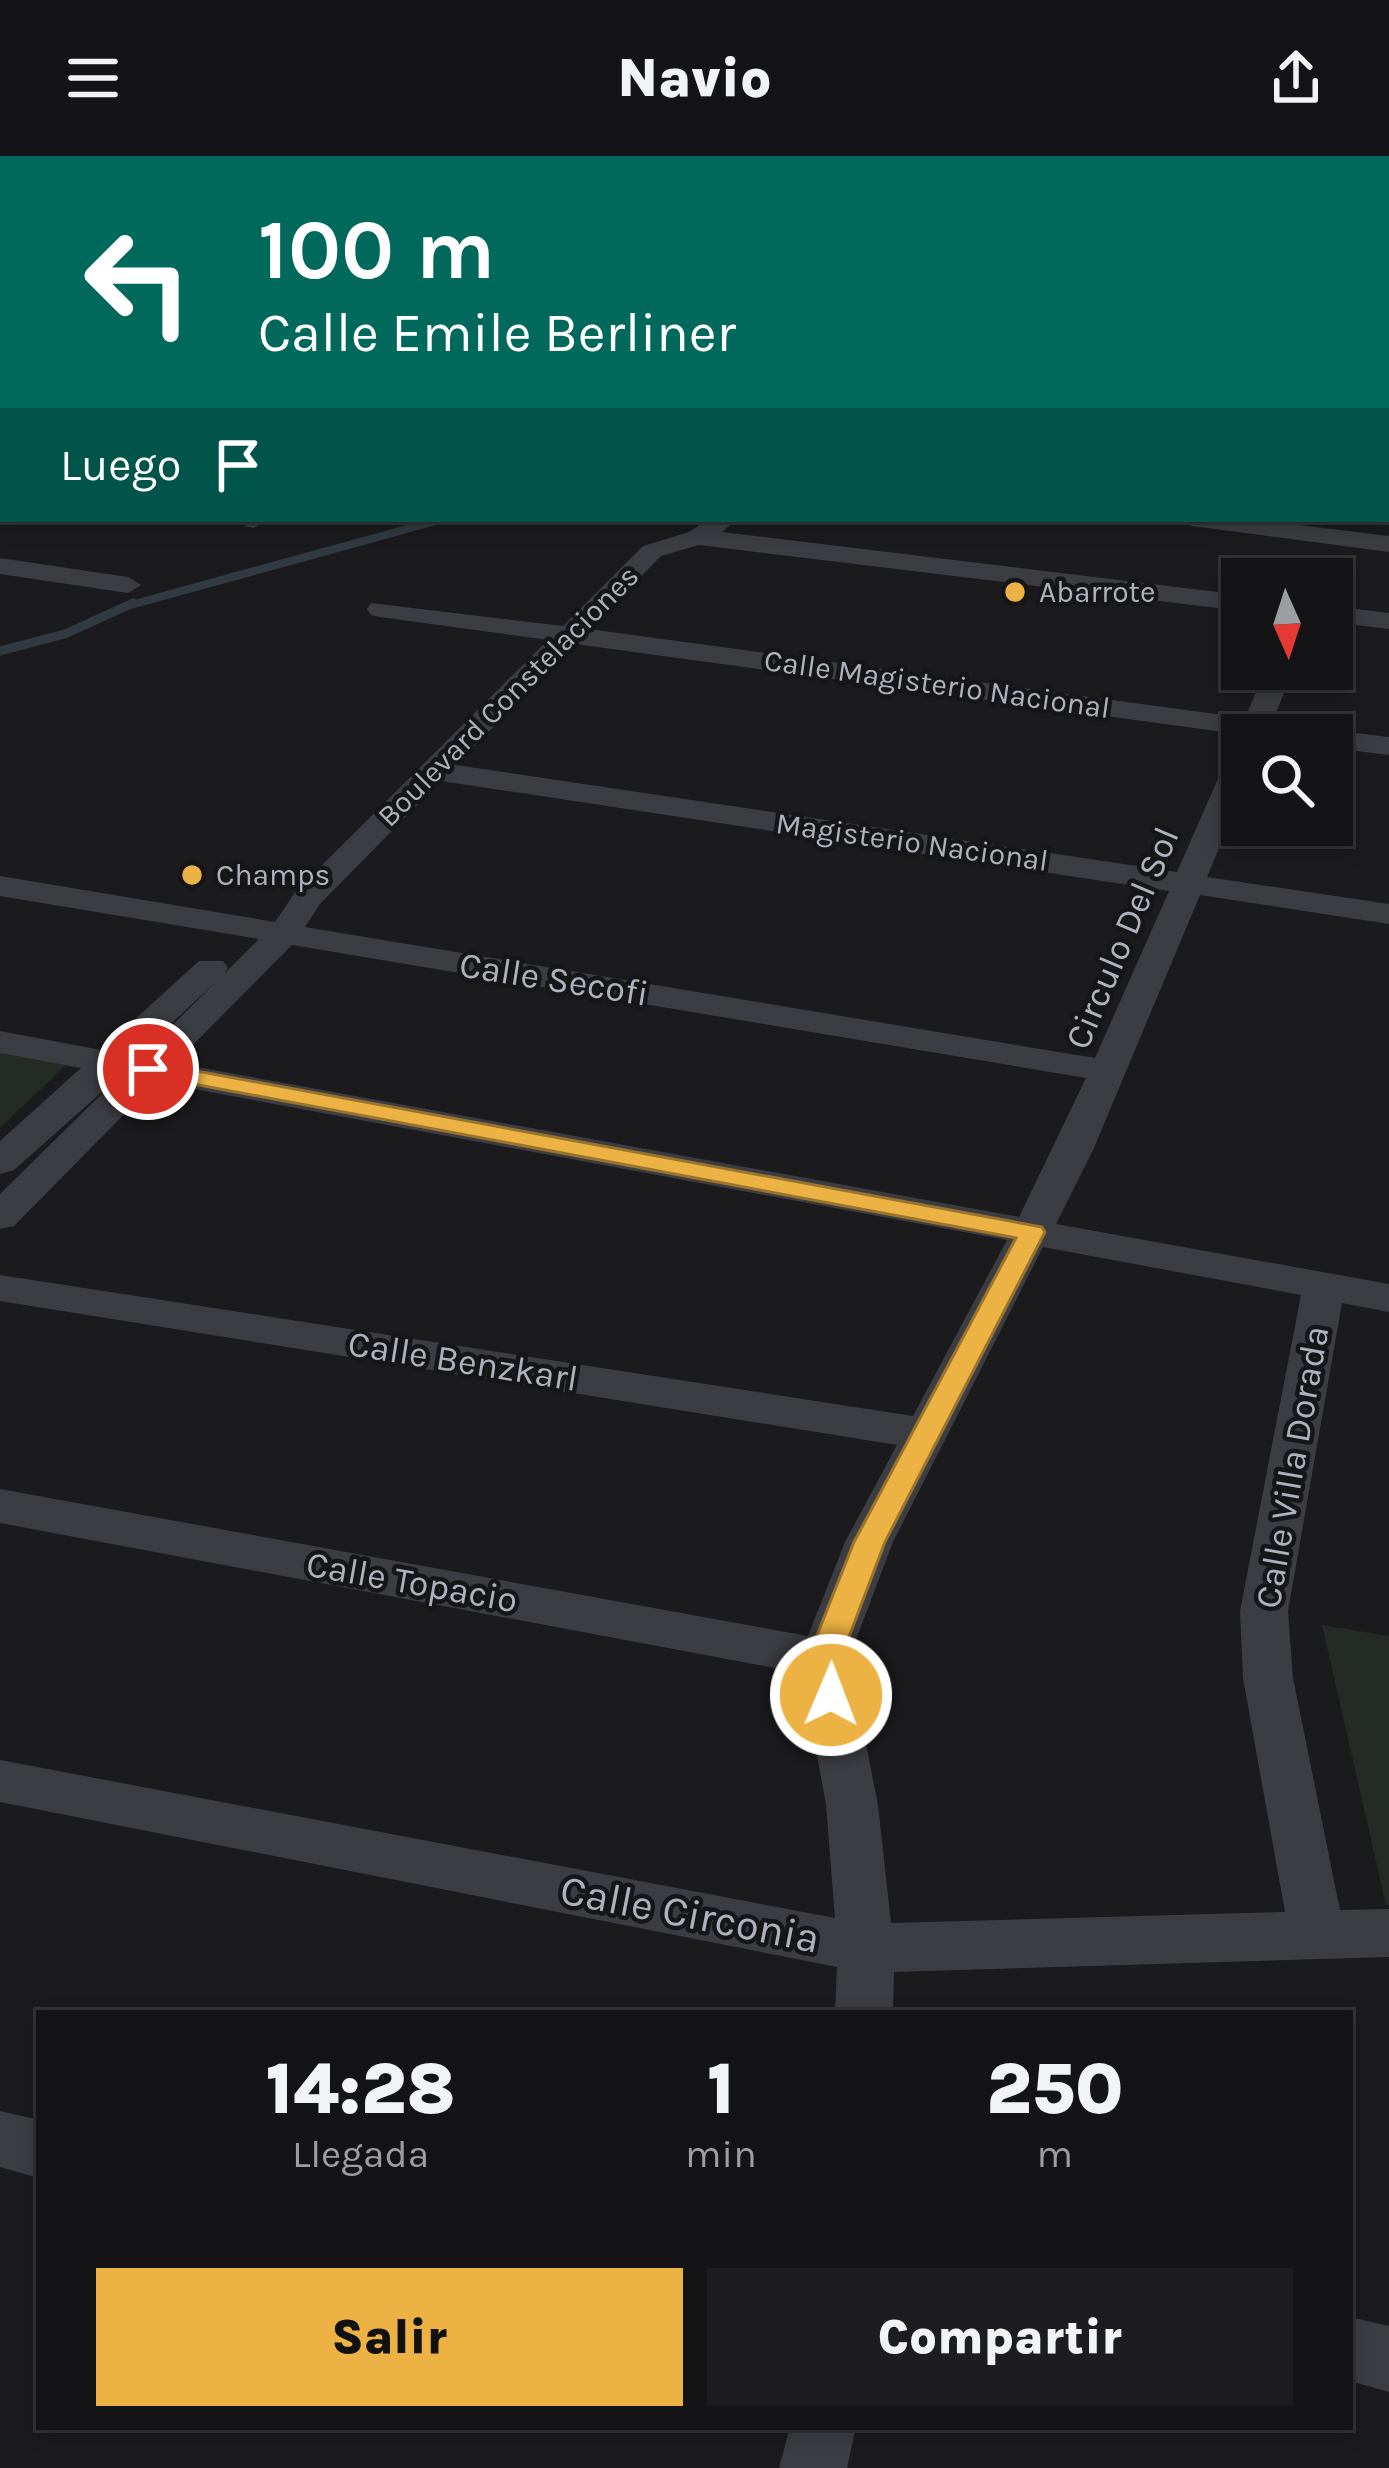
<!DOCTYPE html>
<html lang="es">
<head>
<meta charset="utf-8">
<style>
	body { margin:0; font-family:Karla,sans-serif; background:#1d1d1f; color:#f1f3f6; height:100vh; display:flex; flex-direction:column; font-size:45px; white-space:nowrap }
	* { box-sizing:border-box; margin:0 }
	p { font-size:39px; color:#9d9ea1 }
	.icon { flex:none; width:66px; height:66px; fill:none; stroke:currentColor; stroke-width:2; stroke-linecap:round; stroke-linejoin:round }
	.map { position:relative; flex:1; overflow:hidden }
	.sheet { position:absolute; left:36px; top:1854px; width:1317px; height:420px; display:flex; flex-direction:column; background:#141416; border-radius:0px; box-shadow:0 6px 18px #0003,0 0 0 3px #333335 }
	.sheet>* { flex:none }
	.guide { position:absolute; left:0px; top:0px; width:1389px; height:366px; box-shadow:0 6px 18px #0003,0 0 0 3px #333335; background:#00695c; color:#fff; overflow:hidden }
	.needle { width:78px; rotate:177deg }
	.tools { position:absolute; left:1221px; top:402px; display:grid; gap:24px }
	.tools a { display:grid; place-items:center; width:132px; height:132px; border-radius:0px; background:#141416; box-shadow:0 6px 18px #0003,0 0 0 3px #333335; font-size:60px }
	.pin { position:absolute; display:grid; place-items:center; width:102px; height:102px; color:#fff; margin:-51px; border:6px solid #fff; border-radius:50%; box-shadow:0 3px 12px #0007 }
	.me { position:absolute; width:132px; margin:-66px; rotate:1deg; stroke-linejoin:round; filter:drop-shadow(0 0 9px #0008) }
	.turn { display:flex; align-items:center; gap:42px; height:252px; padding:0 60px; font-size:54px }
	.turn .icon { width:156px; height:156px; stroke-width:2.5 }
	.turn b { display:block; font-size:84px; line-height:102px }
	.then { display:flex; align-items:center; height:114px; padding:0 60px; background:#0003; gap:24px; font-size:45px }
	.eta { display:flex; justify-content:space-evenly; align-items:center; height:204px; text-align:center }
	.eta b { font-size:72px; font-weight:800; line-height:84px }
	.action { display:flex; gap:24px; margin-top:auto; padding:24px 60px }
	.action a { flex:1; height:138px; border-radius:0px; background:#ecb344; color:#111; font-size:48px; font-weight:800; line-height:138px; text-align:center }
	.action a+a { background:#1d1d1f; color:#f1f3f6 }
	header { display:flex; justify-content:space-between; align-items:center; height:156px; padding:0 60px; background:#141416; font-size:54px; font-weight:800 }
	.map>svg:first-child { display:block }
	.green { fill:#232b24 }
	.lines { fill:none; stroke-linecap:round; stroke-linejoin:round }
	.stream-far1 { stroke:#313a41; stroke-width:8 }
	.stream { stroke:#313a41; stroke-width:9 }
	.canal { stroke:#313a41; stroke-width:48 }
	.minor { fill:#3c3d42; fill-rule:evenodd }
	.route { fill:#ecb344; stroke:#99742c; stroke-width:3 }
	.poi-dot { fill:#ecb344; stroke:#161618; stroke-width:4.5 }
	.labels { text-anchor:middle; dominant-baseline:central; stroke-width:9; stroke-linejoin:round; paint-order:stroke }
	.far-poi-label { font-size:30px; fill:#aeb2bc; stroke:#161618; text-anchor:start }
	.far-street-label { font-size:30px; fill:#aeb2bc; stroke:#161618 }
	.street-label { font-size:36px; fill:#aeb2bc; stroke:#161618 }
	.near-street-label { font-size:42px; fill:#aeb2bc; stroke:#161618 }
</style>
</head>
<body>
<header><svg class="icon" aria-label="menu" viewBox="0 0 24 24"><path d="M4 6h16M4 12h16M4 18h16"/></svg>Navio<svg class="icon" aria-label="share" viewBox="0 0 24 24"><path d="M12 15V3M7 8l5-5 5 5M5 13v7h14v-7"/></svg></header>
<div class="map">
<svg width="1389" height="2312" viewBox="0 0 1389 2312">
	<rect width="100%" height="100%" fill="#1b1b1d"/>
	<path class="green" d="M0,897l66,12 -66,63z
		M1322,1469l67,11v269h-3z"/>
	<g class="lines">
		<path class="stream-far1" d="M127,450l316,-87"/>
		<path class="stream" d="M0,495l65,-17 68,-31"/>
		<path class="canal" d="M1171,3l3,-3"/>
		<path class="minor" d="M106,0h42l2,3h-42z
			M444,0h42l2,3h-42z
			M540,0h43l2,3h-43z
			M1386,8h3v10h-3z
			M3,33v11l-3,1v-11z
			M1386,84h3v12h-3z
			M0,89h3v12h-3z
			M1386,139l3,1v12l-3,-1z
			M0,146h3v12h-3z
			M0,192h3l-3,13z
			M1386,192h3v12h-3z
			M3,288v14l-3,1v-14z
			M1386,314l3,1v14l-3,-1z
			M243,363h26l-15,9 -9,-2z
			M708,363h29l-15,13 520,63v16l-543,-66 -38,11 -72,73 656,89 21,-49h28l-22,53 44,7 4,6 12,-5 57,7v18l-57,-7v-13h-90v6l-4,-7 -663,-90 -119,121 721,107 50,-114 15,-9v45l-35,83 182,27v20l-189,-29 -107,255 -37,74 333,60v28l-47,-9 -54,308 5,67 47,232 49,-1v48l-495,15 -1,41h-58l2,-46 -837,-165v-42l835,158 -9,-113 -24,-132 -802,-150v-34l808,147 37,-94 52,-97 -897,-144v-26l913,141 94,-176 -851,-158 -142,144 -14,3v-35l121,-119 -107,95 -14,4v-33l81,-73 -81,-15v-22l101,19 98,-89h24l5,7 -4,6 35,-35 -259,-43v-20l275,46 21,-31 252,-251 -168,-23 -9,-2 -4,-6 4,-6 192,23 80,-80 46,-14zM441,625l728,110 -74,167 -790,-131 15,-23zM292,789l794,133 -67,139 -844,-154zM217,825l-77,76 -4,-1zM1043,1091l258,48 -61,316 3,67 42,234 -394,11 -13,-118 -29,-147 44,-116z
			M1180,363h70l139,17v16l-197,-26z
			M0,402l128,19 13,8 -13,8 -128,-19z
			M1332,450l57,7v16l-57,-7z
			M0,1955l39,9v58l-39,-11z
			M1350,2161l39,9v66l-39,-11z
			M790,2271h66l-9,41h-68z"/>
	</g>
	<path class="route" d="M148,906l894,165 3,5 -160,310 -44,116 7,37 -5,9 -12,4 -11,-4 -12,-46 46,-116 162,-304 -876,-164v-10z"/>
	<g class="poi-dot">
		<circle cx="1015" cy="436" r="12"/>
		<circle cx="192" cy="719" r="12"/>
	</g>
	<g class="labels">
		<g class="far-poi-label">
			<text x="1039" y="436">Abarrote</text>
			<text x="216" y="719">Champs</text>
		</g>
		<g class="far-street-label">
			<text transform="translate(937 528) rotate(8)">Calle Magisterio Nacional</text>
			<text transform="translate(508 540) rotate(-45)">Boulevard Constelaciones</text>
			<text transform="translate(912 686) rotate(8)">Magisterio Nacional</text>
		</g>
		<g class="street-label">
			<text transform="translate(1122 782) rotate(-67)">Circulo Del Sol</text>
			<text transform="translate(554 823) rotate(9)">Calle Secofi</text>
			<text transform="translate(463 1205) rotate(9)">Calle Benzkarl</text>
			<text transform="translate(1292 1311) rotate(-80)">Calle Villa Dorada</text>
			<text transform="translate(412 1426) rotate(10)">Calle Topacio</text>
		</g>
		<g class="near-street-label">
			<text transform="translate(690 1758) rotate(11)">Calle Circonia</text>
		</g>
	</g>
</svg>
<div class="tools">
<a><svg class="needle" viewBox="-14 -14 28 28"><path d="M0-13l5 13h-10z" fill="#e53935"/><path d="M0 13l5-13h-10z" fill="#9d9ea1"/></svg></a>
<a><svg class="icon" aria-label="search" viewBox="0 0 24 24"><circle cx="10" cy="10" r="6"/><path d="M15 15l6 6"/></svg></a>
</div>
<div class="pin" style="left:148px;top:913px;background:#d93025"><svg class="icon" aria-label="arrive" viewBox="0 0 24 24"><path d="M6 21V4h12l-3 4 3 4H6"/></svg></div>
<svg class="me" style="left:831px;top:1539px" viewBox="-20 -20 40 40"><circle r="17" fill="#ecb344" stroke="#fff" stroke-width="3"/><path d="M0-11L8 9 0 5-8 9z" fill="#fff"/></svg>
<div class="guide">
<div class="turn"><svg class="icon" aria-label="left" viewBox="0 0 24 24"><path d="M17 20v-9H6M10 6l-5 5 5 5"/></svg><div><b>100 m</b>Calle Emile Berliner</div></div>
<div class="then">Luego<svg class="icon" aria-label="arrive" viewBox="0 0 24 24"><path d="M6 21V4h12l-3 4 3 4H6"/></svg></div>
</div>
<section class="sheet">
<div class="eta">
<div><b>14:28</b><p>Llegada</p></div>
<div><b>1</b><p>min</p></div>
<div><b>250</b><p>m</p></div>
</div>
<div class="action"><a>Salir</a><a>Compartir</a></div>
</section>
</div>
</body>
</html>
